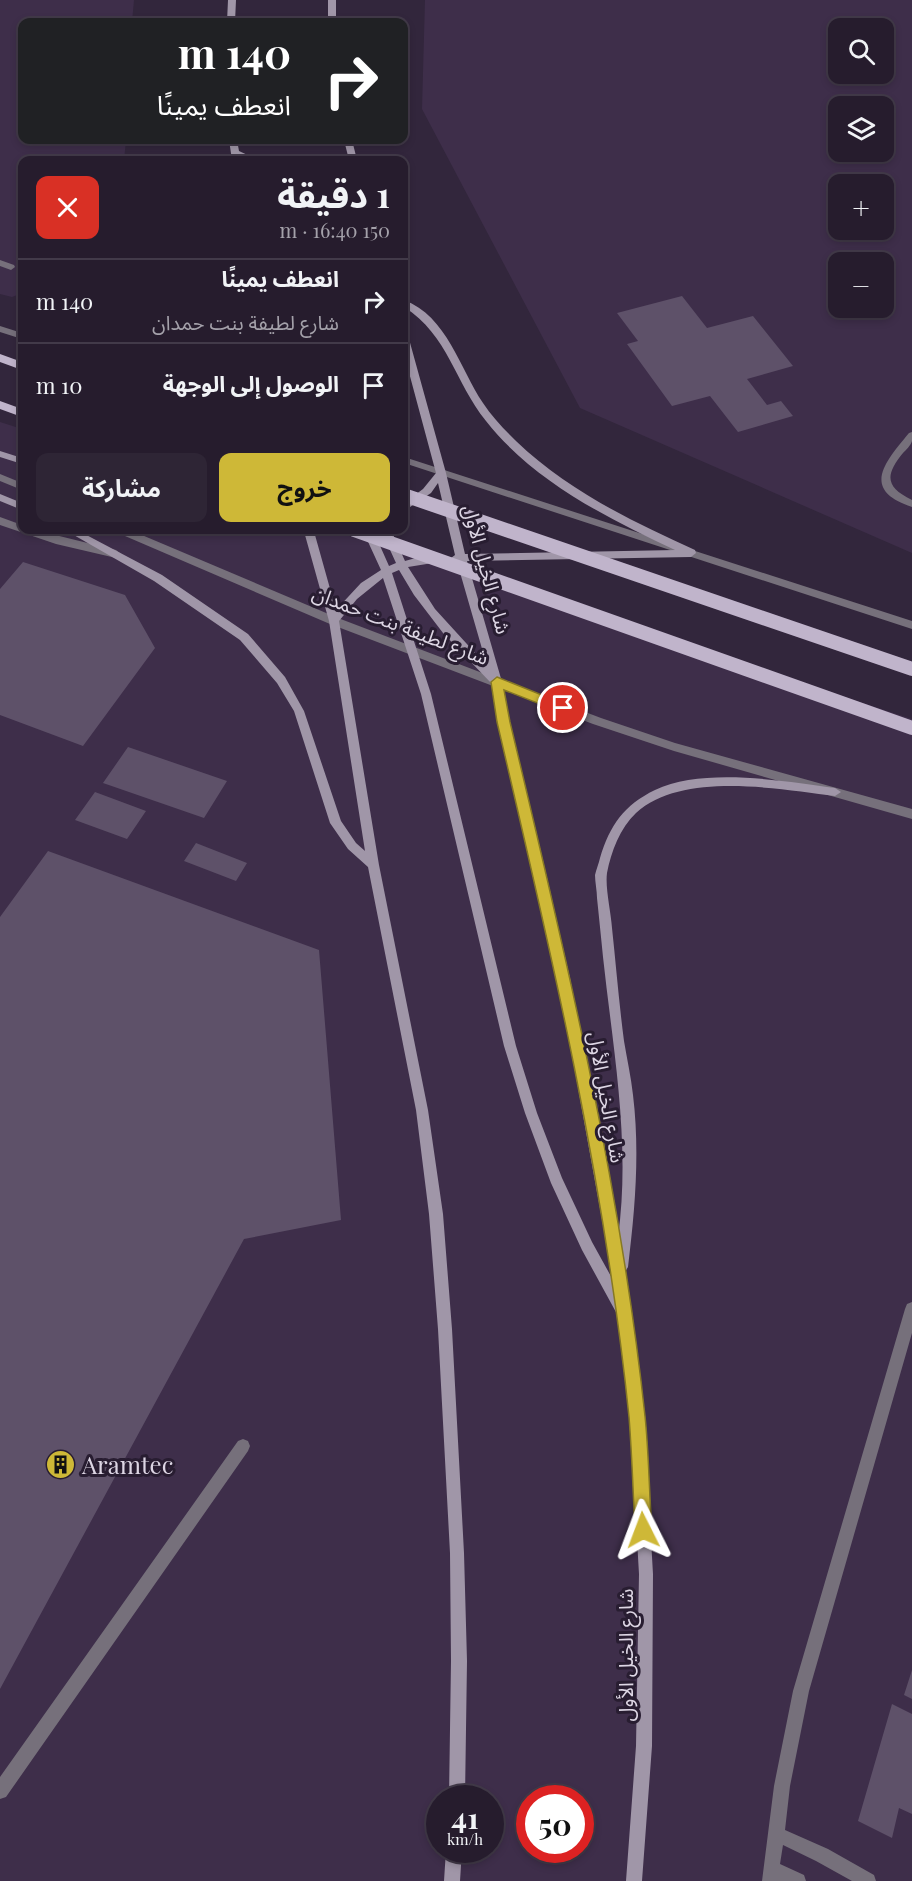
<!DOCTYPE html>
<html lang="ar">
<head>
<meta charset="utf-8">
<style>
	body { margin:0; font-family:"Playfair Display","Noto Sans Arabic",serif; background:#2e2535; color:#f1f3f6; direction:rtl; height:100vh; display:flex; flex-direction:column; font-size:22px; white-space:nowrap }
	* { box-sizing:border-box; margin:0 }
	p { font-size:20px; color:#a4a1aa }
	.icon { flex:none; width:33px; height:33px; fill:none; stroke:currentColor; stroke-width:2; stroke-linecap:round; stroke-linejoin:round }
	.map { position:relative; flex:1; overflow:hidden; direction:ltr }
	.sheet { position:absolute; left:18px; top:156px; width:390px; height:378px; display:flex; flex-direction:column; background:#261c2d; border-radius:12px; box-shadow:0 3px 9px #0003,0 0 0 2px #423a49; direction:rtl }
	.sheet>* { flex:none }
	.guide { position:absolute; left:18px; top:18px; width:390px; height:126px; border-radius:12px; box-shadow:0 3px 9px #0003,0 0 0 2px #423a49; direction:rtl; background:#202124; color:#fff; overflow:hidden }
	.tools { position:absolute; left:828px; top:18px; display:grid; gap:12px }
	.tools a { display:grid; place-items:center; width:66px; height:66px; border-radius:12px; background:#261c2d; box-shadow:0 3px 9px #0003,0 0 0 2px #423a49; font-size:30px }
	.speed { position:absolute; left:426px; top:1785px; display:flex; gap:12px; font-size:30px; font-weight:700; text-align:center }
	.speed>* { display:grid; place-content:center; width:78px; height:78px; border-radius:50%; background:#261c2d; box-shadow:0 3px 9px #0003,0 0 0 2px #423a49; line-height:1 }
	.speed small { font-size:15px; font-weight:400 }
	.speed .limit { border:9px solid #d22; background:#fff; color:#111 }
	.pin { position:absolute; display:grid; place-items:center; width:51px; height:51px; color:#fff; margin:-26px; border:3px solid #fff; border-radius:50%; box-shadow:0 2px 6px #0007 }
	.me { position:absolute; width:66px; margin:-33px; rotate:357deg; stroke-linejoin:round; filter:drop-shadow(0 0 4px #0008) }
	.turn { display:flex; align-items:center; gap:21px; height:126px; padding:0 18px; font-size:27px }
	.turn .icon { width:78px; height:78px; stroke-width:2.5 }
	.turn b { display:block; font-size:42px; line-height:51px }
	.round { display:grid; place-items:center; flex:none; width:63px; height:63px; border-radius:12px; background:#2e2535 }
	.overview { display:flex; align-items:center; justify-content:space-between; height:102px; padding:0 18px }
	h1 { font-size:36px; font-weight:700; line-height:45px }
	.cta { display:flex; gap:12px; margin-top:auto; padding:12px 18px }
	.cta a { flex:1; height:69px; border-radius:12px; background:#ceb837; color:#111; font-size:24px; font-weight:700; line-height:69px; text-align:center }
	.cta a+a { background:#2e2535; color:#f1f3f6 }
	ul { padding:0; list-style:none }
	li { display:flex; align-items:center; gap:18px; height:84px; padding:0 18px; border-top:2px solid #423a49 }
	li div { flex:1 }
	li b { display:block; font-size:22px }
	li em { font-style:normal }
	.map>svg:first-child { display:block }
	.built { fill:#3e2e4a; fill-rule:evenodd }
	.building { fill:#5e5169 }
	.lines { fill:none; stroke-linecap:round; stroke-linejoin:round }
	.service { fill:#76707b; fill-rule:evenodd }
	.tertiary { fill:#76707b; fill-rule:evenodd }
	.secondary { fill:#a096a8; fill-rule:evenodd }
	.primary { fill:#c0b4cb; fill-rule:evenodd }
	.primary-bridge { stroke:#c0b4cb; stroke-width:14 }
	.route { fill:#ceb837; stroke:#867824; stroke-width:1.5 }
	.labels { text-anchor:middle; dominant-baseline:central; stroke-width:6; stroke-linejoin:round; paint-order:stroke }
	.street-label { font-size:20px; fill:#ddd6e4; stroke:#281d31 }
	.near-poi-label { font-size:24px; fill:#ddd6e4; stroke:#281d31; text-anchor:start }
</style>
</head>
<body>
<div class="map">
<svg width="912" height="1881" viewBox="0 0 912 1881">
	<rect width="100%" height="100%" fill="#32263c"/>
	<path class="built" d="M0,0h134l-2,22h-110v118h104l-2,20h-102v133l-10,4 -12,-3z
		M425,0h487v553l-332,-145 -158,-299zM838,28h46v46h-46zM838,106h46v46h-46zM838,184h46v46h-46zM838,262h46v46h-46z
		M0,422l22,7v101h309l581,189v1162h-912zM440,1798h50v52h-50zM530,1798h50v52h-50z"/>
	<path class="building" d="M682,296l25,32 46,-12 40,50 -46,13 20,26 14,-4 12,15 -55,16 -28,-36 -38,10 -45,-62 11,-3 -21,-28z
		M23,562l102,33 30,53 -72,98 -83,-31v-126z
		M128,747l99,34 -23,37 -101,-35z
		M95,792l51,19 -19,28 -52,-19z
		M196,843l51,20 -11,18 -52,-20z
		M48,851l271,99 22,270 -97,19 -244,450v-772z
		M912,1670v29l-8,-4z
		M892,1704l20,10v100l-13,-6 -7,30 -34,-17z"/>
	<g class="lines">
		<path class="service" d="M0,260l14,5 1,2 -4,3 -11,-4z
			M912,432c0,3 0,6 0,9 -1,4 -6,9 -9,12 -18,22 -18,34 9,47v7c-52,-17 -27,-45 -3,-74z
			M0,517l22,8v5h13l81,20 5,4 -5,4 -60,-14 -56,-19z
			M912,1302v31l-103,358 -19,95 -5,44 43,19 46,26 2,6h-24l-36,-20 -33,-16 -3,19 24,11 2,6h-44l12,-95 19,-95 112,-382 2,-5z
			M243,1439l5,2 2,5 -2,5 -242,346 -6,2v-22l238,-336z"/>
		<path class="tertiary" d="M0,326l22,7v6l-22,-7z
			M404,457l508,164v8l-508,-166z
			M0,474l22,9v7l-22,-9z
			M117,530h13l208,88 263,100 74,25 237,66v10l-238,-68 -81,-27 -263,-100 -212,-91z"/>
		<path class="secondary" d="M228,0h8l-1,22h-8z
			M328,0h8v22h-8z
			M229,140h8l2,11 15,7 1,2h-10l-5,-2v2h-8z
			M344,140h8l5,20h-8z
			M404,300c43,16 56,69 79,103 9,14 21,26 33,38 51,49 115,80 179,109l1,3 -5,4 -224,4 35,121 6,40 62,256 48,259c13,-94 -5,-187 -15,-280 -2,-20 -4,-40 -6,-59 0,-7 -2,-16 -2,-23 1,-5 4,-12 5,-17 10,-33 24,-53 55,-68 48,-23 129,-9 180,-2l6,4 -6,4c-56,-7 -153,-25 -199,17 -16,15 -25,39 -29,60 -2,15 4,39 5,55 4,37 7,75 12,113 3,18 7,36 9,54 7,57 2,115 -5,172l-3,5 19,146 9,156 -1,172 -10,135h-16l10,-135 3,-172 -9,-156 -13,-104 -35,-64 -31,-67 -26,-70 -21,-67 -83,-352 -38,-116 -26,21 -18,22 40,244 49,245 15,104 9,115 12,224 3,108 -2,137h-16l2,-137 -1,-108 -12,-224 -9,-115 -13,-104 -48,-243 -20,-18 -18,-26 -36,-112 -17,-28 -37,-43 -86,-59 -89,-51h12l85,45 86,59 37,43 19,34 37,110 15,22 9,8 -36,-230 -24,-86 -21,-2 -1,-3h51l-1,3 -18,2 21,75 25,-27 20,-13 -17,-37 1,-3h8l16,36 7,-3 -15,-33h10l14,31 14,-4 20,-1v6l-31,5 27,42 52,57 -30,-104 -6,-4 4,-3 -17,-72 -7,10 -27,18v-8l19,-14 13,-16 -32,-119v-18l5,3 37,134 19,81 210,-4c-68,-32 -142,-69 -189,-129 -32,-40 -37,-85 -82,-114zM399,570l15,25 29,38 49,51 6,38 60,256 55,302 -21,-38 -30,-64 -25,-65 -21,-67 -85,-352 -39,-121z
			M0,451l22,7v6l-22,-7z
			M0,494l22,9v7l-22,-9z
			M446,1850h16l-2,31h-16z"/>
		<path class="primary" d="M0,354l22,8v8l-22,-8z
			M0,401l22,8v8l-22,-8z"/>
		<path class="primary-bridge" d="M404,495l508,174
			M354,530l558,198"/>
	</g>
	<path class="route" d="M497,677l70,28 2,3 -6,5 -59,-23 6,32c55,229 110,460 135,694 4,38 4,76 7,114l-3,6 -6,2 -6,-2 -2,-6c-2,-38 -3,-76 -6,-113 -24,-235 -78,-466 -132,-695l-6,-40z"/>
	<defs>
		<symbol id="building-disc" viewBox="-11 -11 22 22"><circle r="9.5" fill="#ceb837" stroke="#281d31"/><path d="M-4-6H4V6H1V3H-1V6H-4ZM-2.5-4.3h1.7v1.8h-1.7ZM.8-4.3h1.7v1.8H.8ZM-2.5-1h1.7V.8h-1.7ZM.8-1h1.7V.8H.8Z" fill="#111"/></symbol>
	</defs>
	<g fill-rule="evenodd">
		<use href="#building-disc" x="44" y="1448" width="33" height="33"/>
	</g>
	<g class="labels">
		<g class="street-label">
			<text transform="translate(488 569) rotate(75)">شارع الخيل الأول</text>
			<text transform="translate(401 624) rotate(21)">شارع لطيفة بنت حمدان</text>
			<text transform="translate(608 1097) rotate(80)">شارع الخيل الأول</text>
			<text transform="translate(624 1655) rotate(-90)">شارع الخيل الأول</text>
		</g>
		<g class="near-poi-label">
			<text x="82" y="1464">Aramtec</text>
		</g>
	</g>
</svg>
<div class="tools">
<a><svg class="icon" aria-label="search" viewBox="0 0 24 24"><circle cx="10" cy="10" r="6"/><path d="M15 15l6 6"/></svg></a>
<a><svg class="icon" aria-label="layers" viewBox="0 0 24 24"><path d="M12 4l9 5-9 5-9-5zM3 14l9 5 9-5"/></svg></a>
<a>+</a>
<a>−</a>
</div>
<div class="speed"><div>41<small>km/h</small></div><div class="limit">50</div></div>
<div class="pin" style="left:563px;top:708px;background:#d93025"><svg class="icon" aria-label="arrive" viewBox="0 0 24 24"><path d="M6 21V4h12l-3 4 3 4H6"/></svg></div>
<svg class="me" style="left:643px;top:1530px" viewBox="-20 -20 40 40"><path d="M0-17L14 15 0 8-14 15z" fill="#ceb837" stroke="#fff" stroke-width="4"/></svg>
<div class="guide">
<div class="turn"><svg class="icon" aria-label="right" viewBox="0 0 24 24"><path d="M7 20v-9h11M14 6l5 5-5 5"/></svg><div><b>140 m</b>انعطف يمينًا</div></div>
</div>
<section class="sheet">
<div class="overview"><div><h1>1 دقيقة</h1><p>150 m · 16:40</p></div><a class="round" style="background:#d93025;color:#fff"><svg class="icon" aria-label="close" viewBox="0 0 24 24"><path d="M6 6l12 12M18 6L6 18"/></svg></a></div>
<ul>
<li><svg class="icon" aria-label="right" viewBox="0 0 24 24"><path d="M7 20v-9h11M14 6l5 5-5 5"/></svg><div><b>انعطف يمينًا</b><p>شارع لطيفة بنت حمدان</p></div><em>140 m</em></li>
<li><svg class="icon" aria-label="arrive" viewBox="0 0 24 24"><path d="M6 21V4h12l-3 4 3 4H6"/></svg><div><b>الوصول إلى الوجهة</b></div><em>10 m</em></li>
</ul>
<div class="cta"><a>خروج</a><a>مشاركة</a></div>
</section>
</div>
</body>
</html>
